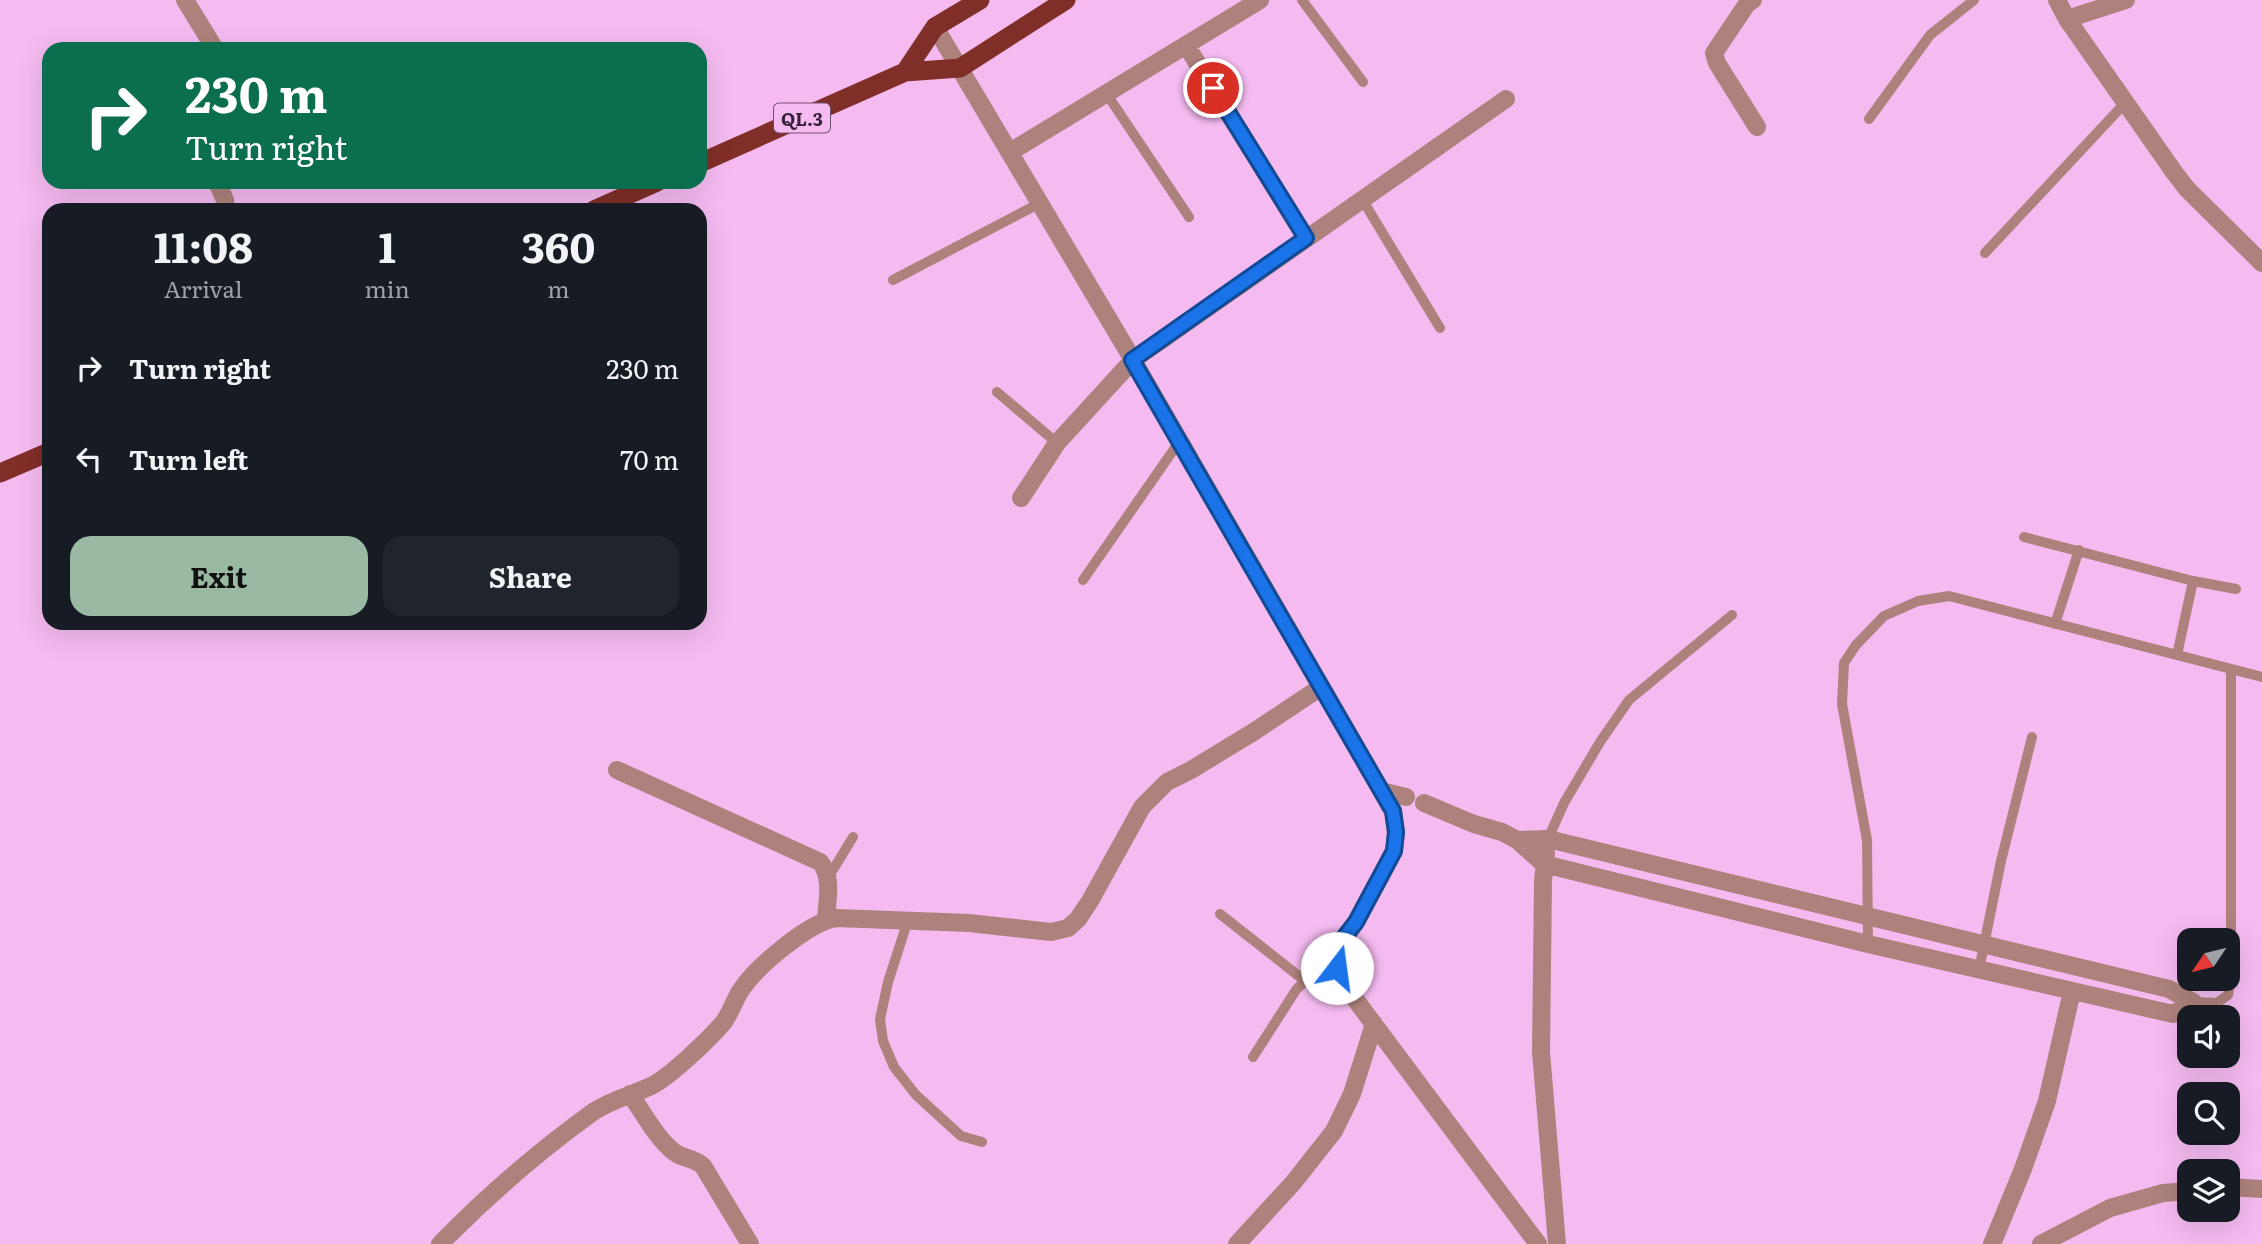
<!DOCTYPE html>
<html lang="en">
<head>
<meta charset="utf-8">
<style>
	body { margin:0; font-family:Literata,serif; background:#20242c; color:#f1f3f6; height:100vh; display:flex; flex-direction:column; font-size:26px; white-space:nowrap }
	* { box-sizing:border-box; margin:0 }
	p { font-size:23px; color:#9ea1a6 }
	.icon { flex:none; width:38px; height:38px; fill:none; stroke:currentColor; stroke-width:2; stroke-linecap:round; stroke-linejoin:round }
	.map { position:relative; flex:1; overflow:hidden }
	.details { position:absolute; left:42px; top:203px; width:665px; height:427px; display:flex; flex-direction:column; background:#171b24; border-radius:21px; box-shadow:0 7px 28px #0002 }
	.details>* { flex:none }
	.top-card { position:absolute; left:42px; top:42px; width:665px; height:147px; border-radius:21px; box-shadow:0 7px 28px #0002; background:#0b6e4f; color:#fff; overflow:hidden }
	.needle { width:46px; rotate:235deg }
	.tools { position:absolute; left:2177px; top:928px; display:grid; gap:14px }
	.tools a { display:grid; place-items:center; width:63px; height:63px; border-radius:14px; background:#171b24; box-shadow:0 7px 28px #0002; font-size:35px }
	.pin { position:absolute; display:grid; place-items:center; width:60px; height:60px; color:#fff; margin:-30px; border:4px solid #fff; border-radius:50%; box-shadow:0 2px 7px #0007 }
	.me { position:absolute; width:77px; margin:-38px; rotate:15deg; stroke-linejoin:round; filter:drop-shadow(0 0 5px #0008) }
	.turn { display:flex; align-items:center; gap:24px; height:147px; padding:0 28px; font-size:32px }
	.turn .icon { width:91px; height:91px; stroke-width:2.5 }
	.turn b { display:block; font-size:49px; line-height:60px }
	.eta { display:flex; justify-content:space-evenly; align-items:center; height:119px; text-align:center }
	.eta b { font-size:42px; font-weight:700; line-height:49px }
	.cta { display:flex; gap:14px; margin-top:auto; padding:14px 28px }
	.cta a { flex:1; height:80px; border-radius:21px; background:#9ab9a3; color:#111; font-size:28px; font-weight:700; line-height:80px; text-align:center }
	.cta a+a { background:#20242c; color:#f1f3f6 }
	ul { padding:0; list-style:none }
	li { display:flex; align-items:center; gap:21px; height:91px; padding:0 28px }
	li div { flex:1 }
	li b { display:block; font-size:26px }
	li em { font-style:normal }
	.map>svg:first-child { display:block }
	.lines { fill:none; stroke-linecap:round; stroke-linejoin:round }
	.service { stroke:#ae827c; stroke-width:10 }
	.minor { stroke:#ae827c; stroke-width:18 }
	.trunk { stroke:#802f28; stroke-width:19 }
	.route-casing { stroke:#114b97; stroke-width:18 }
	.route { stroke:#1a73e8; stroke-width:12 }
	.labels { text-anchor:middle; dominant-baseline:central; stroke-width:6; stroke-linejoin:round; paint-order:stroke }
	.shield { fill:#f5bbf1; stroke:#704f6e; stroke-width:2 }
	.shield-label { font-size:18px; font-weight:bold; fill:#372136 }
</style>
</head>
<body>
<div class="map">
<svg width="2262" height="1244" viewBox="0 0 2262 1244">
	<rect width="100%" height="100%" fill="#f5bbf1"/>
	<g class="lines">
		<path class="service" d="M1302,0l61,82
			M1106,93l83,124
			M1869,119l61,-84 44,-35
			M1362,199l78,129
			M1985,253l140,-150
			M893,280l147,-77
			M997,392l60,51
			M2024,537l169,44 43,8
			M1083,580l96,-138
			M2055,624l24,-74
			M2177,655l16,-74
			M1548,839l16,-36 36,-61 29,-42 103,-85
			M828,878l25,-41
			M1220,914l85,67
			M908,920l-20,62 -8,37 3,22 11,26 22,28 45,41 21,6
			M1868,944l-1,-104 -25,-136 2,-41 12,-18 28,-29 34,-15 31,-5 313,81
			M1979,970l22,-109 31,-124
			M2193,1002l24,1 11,-8 3,-17v-309
			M1253,1057l43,-67c12,-13 24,-17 41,-22"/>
		<path class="minor" d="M185,0l30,49
			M1753,0l-6,4 -33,49 3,10 40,64
			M2057,0l10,19 107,153 13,17 75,74
			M2067,19l59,-19
			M935,27l198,333 260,451 3,21 -2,19 -38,71 -16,21 -3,25 15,27 186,249
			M1186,45l120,193
			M1010,152l250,-152
			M217,182l8,18 1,10
			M1021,498l36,-55 76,-83 373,-261
			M617,770l203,92c13,15 7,39 6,57
			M1381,791l25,6
			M1424,803l50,21 28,8 15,8
			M1548,839l621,150 24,13 -20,12 -305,-70 -324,-80 -27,-24z
			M1546,853l-3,28 -2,171 16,192
			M630,1094c12,17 27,45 44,58 9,7 19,5 29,14l47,78
			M2228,1187l34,2
			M440,1244c47,-48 99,-93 153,-132 18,-12 39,-17 58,-26 19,-9 58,-47 72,-63 8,-10 11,-23 18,-33 15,-23 69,-69 96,-72l132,5 82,9 17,-4 10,-9 12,-18 52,-94 25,-25 24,-12 64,-39 66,-44
			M1237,1244l56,-61 41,-52 18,-37 22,-70
			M1992,1244l31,-75 24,-68 25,-110
			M2041,1244l69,-36 53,-15 26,-2"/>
		<path class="trunk" d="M905,72l30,-45 45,-27
			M700,163l205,-91 55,-4 106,-68
			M594,210l63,-28
			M0,473l49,-21"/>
	</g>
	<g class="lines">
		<defs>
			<path id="route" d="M1213,88l93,150 -174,122 261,451 3,21 -2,19 -38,71 -16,21 -3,25"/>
		</defs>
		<use href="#route" class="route-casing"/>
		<use href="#route" class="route"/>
	</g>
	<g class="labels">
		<rect class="shield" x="774" y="103.5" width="56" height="29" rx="5"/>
		<g class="shield-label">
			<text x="802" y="118">QL.3</text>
		</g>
	</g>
</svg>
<div class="tools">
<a><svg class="needle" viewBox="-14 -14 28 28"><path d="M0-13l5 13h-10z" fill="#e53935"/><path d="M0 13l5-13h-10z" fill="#9ea1a6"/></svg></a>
<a><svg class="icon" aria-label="sound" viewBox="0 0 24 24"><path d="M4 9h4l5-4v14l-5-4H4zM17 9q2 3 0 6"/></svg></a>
<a><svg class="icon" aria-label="search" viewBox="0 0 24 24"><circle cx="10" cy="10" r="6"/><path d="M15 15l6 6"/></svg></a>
<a><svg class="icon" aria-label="layers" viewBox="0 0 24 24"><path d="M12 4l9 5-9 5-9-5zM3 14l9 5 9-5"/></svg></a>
</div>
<div class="pin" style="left:1213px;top:88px;background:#d93025"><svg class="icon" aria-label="arrive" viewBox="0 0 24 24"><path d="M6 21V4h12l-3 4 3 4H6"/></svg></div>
<svg class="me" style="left:1337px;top:968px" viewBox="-20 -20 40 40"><circle r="19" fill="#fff"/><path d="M0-13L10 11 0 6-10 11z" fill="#1a73e8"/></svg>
<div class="top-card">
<div class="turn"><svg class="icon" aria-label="right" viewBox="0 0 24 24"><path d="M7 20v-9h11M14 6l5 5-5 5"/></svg><div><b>230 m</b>Turn right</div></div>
</div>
<section class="details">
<div class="eta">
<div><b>11:08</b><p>Arrival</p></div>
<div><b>1</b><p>min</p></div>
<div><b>360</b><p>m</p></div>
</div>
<ul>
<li><svg class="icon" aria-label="right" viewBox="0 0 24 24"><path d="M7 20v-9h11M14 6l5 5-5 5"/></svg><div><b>Turn right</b></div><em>230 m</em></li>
<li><svg class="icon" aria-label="left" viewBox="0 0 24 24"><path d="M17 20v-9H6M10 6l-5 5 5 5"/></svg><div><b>Turn left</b></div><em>70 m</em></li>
</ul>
<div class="cta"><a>Exit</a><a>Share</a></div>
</section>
</div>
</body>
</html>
